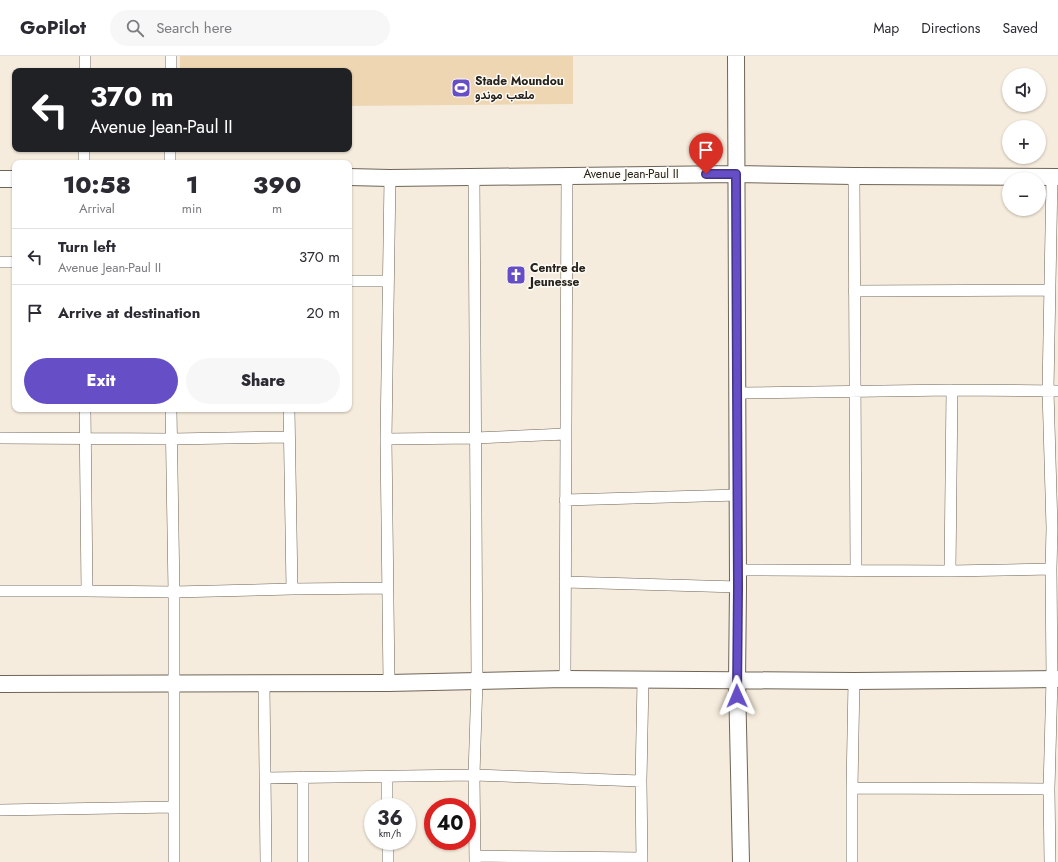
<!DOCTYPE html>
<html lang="en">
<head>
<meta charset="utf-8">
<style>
	body { margin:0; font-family:Jost,Vazirmatn,sans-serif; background:#f7f7f7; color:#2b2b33; height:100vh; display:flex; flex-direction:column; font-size:15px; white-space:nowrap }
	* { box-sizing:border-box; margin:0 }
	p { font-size:13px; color:#7c7c81 }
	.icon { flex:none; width:22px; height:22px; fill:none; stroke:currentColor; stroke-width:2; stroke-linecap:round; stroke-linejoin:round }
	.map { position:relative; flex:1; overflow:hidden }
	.sheet { position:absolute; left:12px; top:104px; width:340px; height:252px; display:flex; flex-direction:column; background:#fff; border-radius:8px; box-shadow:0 1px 3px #0004 }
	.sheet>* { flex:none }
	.top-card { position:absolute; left:12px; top:12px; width:340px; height:84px; border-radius:8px; box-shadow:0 1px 3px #0004; background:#202124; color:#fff; overflow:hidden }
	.controls { position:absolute; left:1002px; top:12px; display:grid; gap:8px }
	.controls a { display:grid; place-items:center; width:44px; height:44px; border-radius:50%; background:#fff; box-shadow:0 1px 3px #0004; font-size:20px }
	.speed { position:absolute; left:364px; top:742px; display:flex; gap:8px; font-size:20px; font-weight:700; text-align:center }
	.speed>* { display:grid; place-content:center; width:52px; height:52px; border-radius:50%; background:#fff; box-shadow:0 1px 3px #0004; line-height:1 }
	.speed small { font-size:10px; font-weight:400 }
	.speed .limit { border:6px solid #d22; background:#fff; color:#111 }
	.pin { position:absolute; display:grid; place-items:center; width:34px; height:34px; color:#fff; margin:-41px -17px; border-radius:50% 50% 50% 0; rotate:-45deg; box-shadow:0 0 4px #0007 }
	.pin .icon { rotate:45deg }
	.me { position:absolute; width:44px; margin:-22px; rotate:359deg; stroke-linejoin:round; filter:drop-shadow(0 0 3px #0008) }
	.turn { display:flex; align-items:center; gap:14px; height:84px; padding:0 12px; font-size:18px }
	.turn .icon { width:52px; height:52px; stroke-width:2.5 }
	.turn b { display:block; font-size:28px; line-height:34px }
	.eta { display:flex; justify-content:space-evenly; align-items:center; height:68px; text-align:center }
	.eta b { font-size:24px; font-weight:800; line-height:28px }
	.cta { display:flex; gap:8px; margin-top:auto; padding:8px 12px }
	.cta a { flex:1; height:46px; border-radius:24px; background:#664ec7; color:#fff; font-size:16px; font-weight:800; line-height:46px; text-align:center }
	.cta a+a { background:#f7f7f7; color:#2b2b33 }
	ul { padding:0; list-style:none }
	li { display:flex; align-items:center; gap:12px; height:56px; padding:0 12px; border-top:1px solid #e1e1e2 }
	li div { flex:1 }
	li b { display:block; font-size:15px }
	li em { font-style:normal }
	header { display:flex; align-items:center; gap:24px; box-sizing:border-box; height:56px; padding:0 20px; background:#fff; border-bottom:1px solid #e1e1e2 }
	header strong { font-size:19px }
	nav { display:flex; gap:22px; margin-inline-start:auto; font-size:14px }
	.search { width:280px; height:36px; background:#f7f7f7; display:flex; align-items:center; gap:10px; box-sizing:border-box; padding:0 14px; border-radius:22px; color:#7c7c81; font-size:15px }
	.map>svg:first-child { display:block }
	.green { fill:#eed6b2 }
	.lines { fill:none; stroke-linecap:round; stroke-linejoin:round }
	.street-casing { stroke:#6e6558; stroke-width:12 }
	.secondary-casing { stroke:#6e6558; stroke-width:18 }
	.street { stroke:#fff; stroke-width:11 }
	.secondary { stroke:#fff; stroke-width:16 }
	.route-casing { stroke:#423381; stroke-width:10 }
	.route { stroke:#664ec7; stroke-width:7 }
	.labels { text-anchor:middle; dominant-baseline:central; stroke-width:3; stroke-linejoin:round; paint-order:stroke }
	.poi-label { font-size:12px; font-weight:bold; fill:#26221d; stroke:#fefaf4; text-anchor:start }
	.street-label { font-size:12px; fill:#26221d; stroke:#fefaf4 }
</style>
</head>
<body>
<header>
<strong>GoPilot</strong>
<div class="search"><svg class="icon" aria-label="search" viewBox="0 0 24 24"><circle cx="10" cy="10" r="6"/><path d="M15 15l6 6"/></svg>Search here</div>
<nav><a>Map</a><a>Directions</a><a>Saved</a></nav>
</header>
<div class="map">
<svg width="1058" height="806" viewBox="0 0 1058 806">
	<rect width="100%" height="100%" fill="#f6ecdd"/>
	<path class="green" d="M180,0h393v48l-224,2v-35h-169z"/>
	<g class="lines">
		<defs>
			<path id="street" d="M85,15v-15
				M171,15v-15
				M84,107v-14
				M170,107v-14
				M474,120l3,505 -3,94 1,87
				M854,120l2,394
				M0,206h15
				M349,225h38
				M854,235l196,-1
				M738,337l214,-3 106,1
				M85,353l2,182
				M171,353l3,183v270
				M289,353l3,180
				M0,382l172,1 116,-2
				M386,383l89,-1 91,-4
				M565,444l173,-5
				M738,514l212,1 101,-2
				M950,515l2,-181
				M565,526l173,5
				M0,535h87l87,1 118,-3 96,-1
				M565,623l2,-504
				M389,627l-3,-244 4,-261
				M264,628l2,178
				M387,720v31
				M303,721v85
				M265,722l209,-3 167,6
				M852,732l197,1
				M0,754l174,-3
				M388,785v21
				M475,800l167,2
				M642,806l-1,-81 2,-101
				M852,806v-74l2,-107
				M1050,806l-1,-73 3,-110 -1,-110 1,-41 -4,-138 4,-213"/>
			<path id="secondary" d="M736,0l2,531 -1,94 4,181
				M349,121l41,1 346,-4 118,2 204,1
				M0,123h15
				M0,628l389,-1 176,-4 289,2 204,-2"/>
		</defs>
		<use href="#street" class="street-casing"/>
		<use href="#secondary" class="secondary-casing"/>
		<use href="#street" class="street"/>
		<use href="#secondary" class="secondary"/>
	</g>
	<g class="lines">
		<defs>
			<path id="route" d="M706,118h30l2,413 -1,109"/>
		</defs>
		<use href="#route" class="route-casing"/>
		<use href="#route" class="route"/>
	</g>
	<defs>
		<symbol id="stadium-square" viewBox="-11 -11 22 22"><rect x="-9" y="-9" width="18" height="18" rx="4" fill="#664ec7" stroke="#fefaf4"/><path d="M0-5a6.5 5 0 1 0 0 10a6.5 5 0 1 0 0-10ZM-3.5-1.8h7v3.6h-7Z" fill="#fff"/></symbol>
		<symbol id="church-square" viewBox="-11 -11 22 22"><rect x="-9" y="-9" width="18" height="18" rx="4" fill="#664ec7" stroke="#fefaf4"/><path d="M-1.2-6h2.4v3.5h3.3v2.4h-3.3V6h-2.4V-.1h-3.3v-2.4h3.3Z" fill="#fff"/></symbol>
	</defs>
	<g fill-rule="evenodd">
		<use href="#stadium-square" x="450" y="21" width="22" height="22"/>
		<use href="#church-square" x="505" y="208" width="22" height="22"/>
	</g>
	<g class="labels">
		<g class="poi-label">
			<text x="475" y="25">Stade Moundou<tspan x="475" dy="14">ملعب موندو</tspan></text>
			<text x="530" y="212">Centre de<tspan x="530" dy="14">Jeunesse</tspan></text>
		</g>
		<g class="street-label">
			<text x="631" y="118">Avenue Jean-Paul II</text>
		</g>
	</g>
</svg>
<div class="controls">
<a><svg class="icon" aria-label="sound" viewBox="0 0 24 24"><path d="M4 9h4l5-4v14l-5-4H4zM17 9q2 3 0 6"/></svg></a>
<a>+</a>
<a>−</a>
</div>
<div class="speed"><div>36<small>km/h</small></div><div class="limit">40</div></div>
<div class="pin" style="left:706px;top:118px;background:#d93025"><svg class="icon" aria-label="arrive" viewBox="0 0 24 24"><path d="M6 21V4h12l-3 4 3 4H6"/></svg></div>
<svg class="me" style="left:737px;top:640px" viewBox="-20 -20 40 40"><path d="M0-17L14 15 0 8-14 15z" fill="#664ec7" stroke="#fff" stroke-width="4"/></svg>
<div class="top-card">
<div class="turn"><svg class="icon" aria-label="left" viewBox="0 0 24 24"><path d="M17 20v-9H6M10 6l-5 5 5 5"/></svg><div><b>370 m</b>Avenue Jean-Paul II</div></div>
</div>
<section class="sheet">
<div class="eta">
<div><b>10:58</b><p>Arrival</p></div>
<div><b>1</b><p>min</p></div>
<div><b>390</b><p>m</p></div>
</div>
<ul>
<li><svg class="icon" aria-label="left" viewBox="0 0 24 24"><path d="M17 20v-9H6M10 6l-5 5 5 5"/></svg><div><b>Turn left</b><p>Avenue Jean-Paul II</p></div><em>370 m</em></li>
<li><svg class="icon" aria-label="arrive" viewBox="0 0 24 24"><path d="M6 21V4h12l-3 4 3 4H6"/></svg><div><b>Arrive at destination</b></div><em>20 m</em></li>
</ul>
<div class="cta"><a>Exit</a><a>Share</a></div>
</section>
</div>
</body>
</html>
